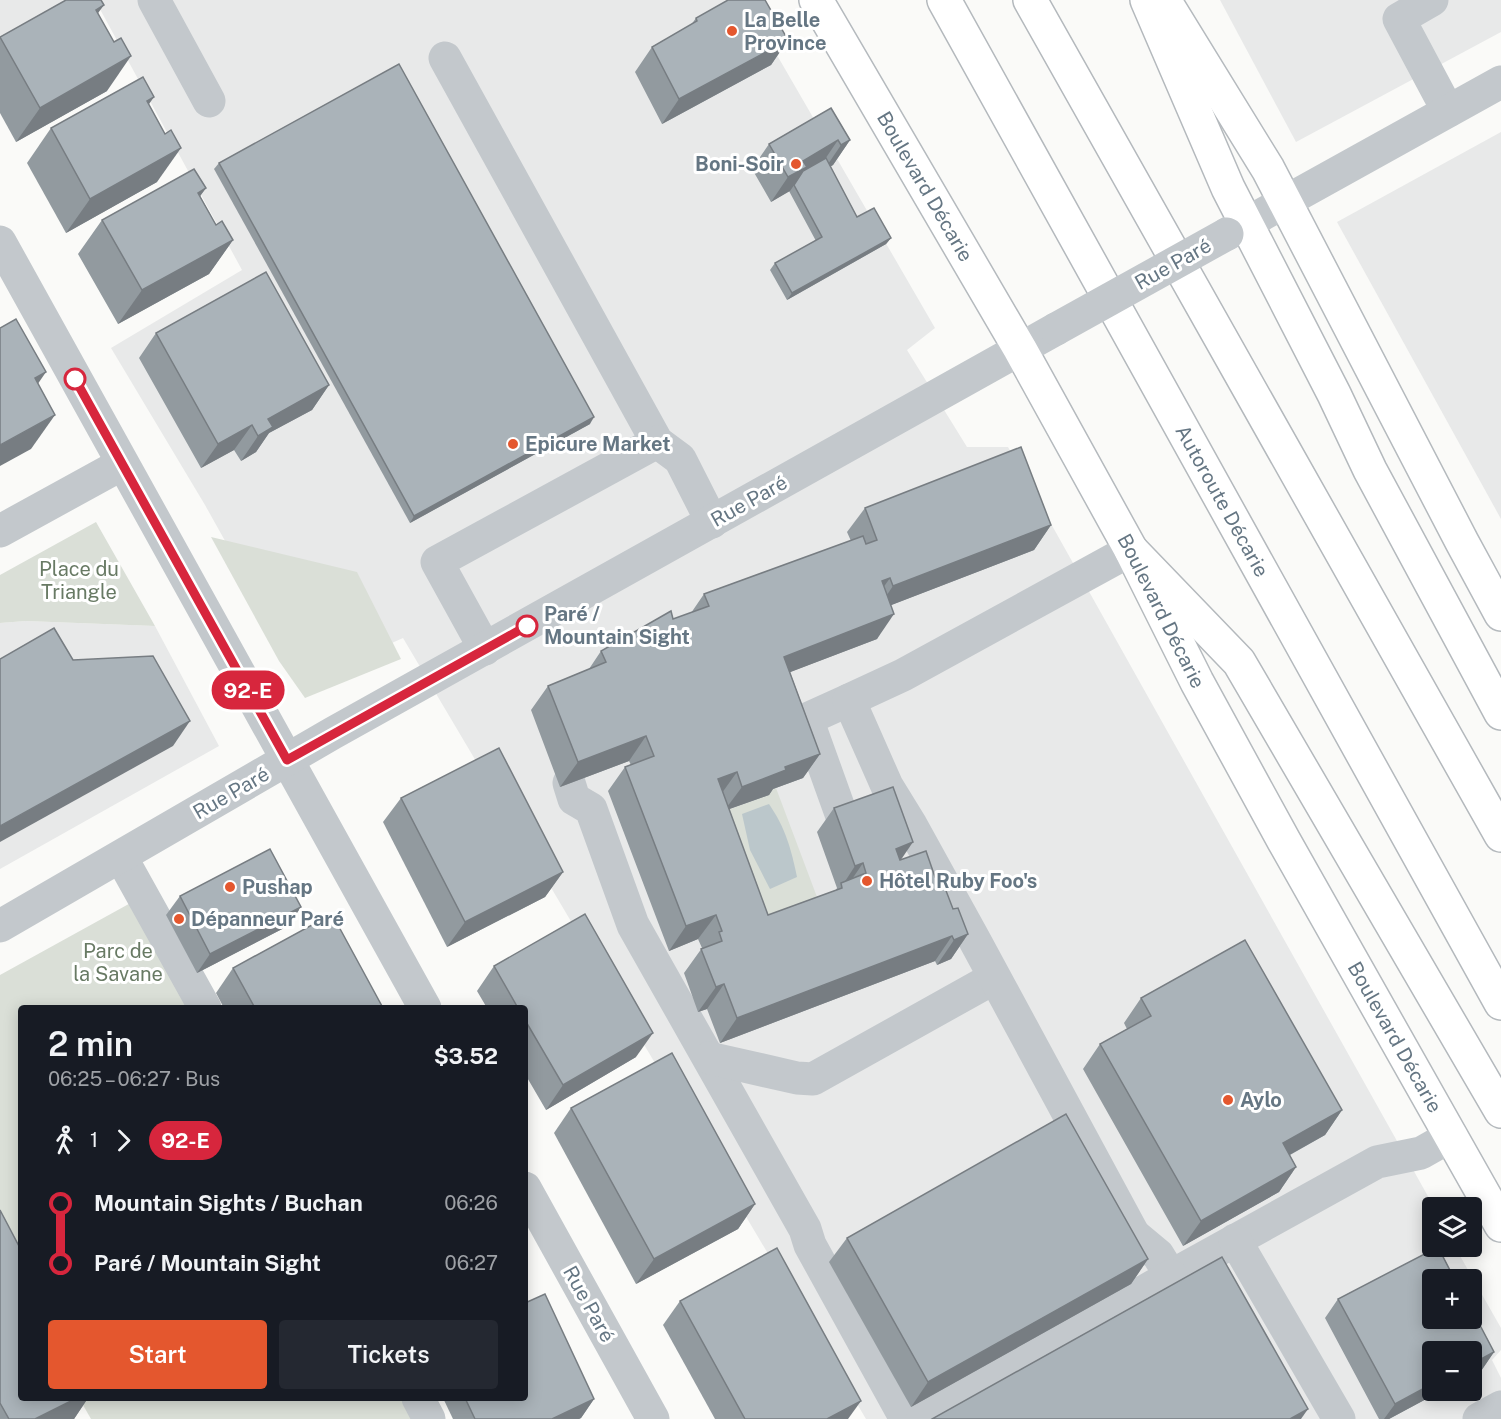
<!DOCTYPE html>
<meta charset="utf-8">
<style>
body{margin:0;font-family:"Public Sans",sans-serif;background:#242831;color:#f1f3f6;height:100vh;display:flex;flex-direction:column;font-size:22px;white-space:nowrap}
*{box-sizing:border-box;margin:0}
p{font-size:20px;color:#9ea1a6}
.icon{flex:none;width:33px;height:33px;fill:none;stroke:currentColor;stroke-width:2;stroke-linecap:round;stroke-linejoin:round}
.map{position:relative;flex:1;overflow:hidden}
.side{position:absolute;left:18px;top:1005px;width:510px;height:396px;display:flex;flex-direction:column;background:#171b24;border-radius:6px;box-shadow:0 3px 15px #0003}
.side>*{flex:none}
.badge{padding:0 12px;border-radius:20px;font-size:21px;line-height:39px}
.fabs{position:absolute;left:1422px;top:1197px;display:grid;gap:12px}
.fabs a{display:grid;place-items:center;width:60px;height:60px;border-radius:6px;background:#171b24;box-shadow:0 3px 15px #0003;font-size:30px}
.map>.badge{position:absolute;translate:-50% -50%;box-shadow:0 0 0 3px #fff}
.legs{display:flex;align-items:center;gap:9px;height:66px;padding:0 30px;font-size:20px}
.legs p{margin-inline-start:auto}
.summary{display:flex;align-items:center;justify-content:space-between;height:102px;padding:0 30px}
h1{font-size:33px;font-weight:600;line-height:45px}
.cta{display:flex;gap:12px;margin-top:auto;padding:12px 30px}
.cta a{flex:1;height:69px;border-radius:6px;background:#e4572e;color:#fff;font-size:24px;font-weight:600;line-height:69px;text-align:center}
.cta a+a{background:#242831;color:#f1f3f6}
ul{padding:0 30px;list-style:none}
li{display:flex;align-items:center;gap:21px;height:60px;font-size:22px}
li i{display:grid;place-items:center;width:9px;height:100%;margin:0 8px;background:currentColor}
li i::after{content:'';width:15px;height:15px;margin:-8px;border:4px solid;border-radius:50%;background:#171b24}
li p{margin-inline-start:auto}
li:first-child i{background:linear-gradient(#0000 50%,currentColor 0)}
li:last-child i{background:linear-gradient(currentColor 50%,#0000 0)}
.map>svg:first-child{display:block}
.built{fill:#e8e9e9;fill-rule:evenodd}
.green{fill:#dadfd7}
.water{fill:#bbc7cb}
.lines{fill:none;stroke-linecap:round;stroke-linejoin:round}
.major-casing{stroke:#b5babe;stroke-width:36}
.highway-casing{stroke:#b4b9bd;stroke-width:36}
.minor{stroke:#c3c8cc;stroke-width:33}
.major{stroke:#fff;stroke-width:33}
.highway{stroke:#fff;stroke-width:33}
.minor-bridge{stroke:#c3c8cc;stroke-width:33}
.wall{fill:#929a9f}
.shaded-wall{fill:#777d82}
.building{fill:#aab3b9;stroke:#777d82;stroke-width:1.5}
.line-1-casing{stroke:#fff;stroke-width:14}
.line-1{stroke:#d7263d;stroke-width:9}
.poi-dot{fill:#e4572e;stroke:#fff;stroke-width:2}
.stop-1-dot{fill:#fff;stroke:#d7263d;stroke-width:3}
.labels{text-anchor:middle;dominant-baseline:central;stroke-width:6;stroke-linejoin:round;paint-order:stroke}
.poi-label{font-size:20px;font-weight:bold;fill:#657683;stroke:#fff;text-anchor:start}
.street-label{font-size:20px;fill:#657683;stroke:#fff}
.park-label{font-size:20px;fill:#687a64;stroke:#fff}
.stop-label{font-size:20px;font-weight:bold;fill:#657683;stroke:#fff;text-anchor:start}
</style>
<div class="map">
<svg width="1501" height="1419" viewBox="0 0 1501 1419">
<rect width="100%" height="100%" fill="#fafaf8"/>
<g class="built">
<path d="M0,0H84L0,46Z"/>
<path d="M95,0H745L935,328L907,350L967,447H1008L1434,1207L1432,1246L1455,1247L1501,1328V1350L1492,1360L1501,1378V1419H866L403,638L304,682L205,505L111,348L242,270ZM1432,1280H1472V1318H1432ZM1432,1352H1472V1390H1432Z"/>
<path d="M1220,0H1501V32L1296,142Z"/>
<path d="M1501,132V519L1337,222Z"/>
<path d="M26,621L155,626L219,746L0,869V623Z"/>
</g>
<g class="green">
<path d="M96,522L155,626L26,621L0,623V575Z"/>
<path d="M211,537L357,572L401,659L305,698L279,661Z"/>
<path d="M776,788L817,897L754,920L725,811L768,795V791Z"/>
<path d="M136,900L194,1008H21V1296L0,1259V975Z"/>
<path d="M79,1398H404L416,1419H91Z"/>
</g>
<path class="water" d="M769,804C786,829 791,849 797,877L770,889L750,850L742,814Z"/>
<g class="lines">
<defs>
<g id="major">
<path id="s1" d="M816,0L1020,349L1131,550L1197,682L1284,841L1501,1225"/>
<path d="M1164,0L1268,169L1462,542L1501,614"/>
</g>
<g id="highway">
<path id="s2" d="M944,0L1501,1003"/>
<path d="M1030,0L1501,835"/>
<path d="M1147,0L1228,188L1334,394L1370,470L1501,713"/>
<path d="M1131,550L1239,662L1501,1111"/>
</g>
</defs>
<use href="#major" class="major-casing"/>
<use href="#highway" class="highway-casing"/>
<g class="minor">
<path d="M154,0L209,101"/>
<path d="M1432,0L1399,19L1448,111"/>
<path d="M445,58L657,442L680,459L712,522"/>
<path d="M1227,234L1501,82"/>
<path d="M0,242L425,1008"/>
<path d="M0,531L122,464"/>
<path d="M485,649L437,562L657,442"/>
<path d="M569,783L574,799L591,809L633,925L805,1229L810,1245L906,1419"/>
<path d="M844,822L807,719L849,700"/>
<path d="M121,857L205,1008"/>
<path d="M0,926L333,733L1056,329"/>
<path d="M709,1058L797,1078L813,1079L994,978"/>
<path d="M525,1188L653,1419"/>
<path d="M1134,1235L1158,1255L1171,1276L1377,1162L1421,1153L1451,1136"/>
<path d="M1235,1240L1339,1419"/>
<path d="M1110,1247L1134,1235L974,939L911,825L887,786L849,700L903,675L1131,550"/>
<path d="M418,1398L429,1419"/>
<path d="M922,1419L1171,1276"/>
<path d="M1479,1419L1501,1407"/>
</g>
<use href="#major" class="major"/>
<use href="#highway" class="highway"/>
<path class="minor-bridge" d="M1056,329L1227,234"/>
</g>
<g class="wall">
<path d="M98,13L107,91L16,142L0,113V38Z"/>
<path d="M696,18L788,40L771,65L662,124L635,72L652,47L691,25Z"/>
<path d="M149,105L165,134L157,182L66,233L27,163L51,128Z"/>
<path d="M831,108L850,140L833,165L830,167L857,217L891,238L886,244L787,300L770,270L775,263L816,241L789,191L771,202L752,169L769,144Z"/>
<path d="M219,163L590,424L410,523L214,169Z"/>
<path d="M206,188L200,196L216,225L233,240L209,274L118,324L78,254L102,220Z"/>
<path d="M156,333L329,385L312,410L269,433L256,452L241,461L234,450L201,468L139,358Z"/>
<path d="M865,508L1051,525L1034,550L891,605L877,639L790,672L820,754L803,778L773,789L769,795L729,809L768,915L836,890L837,888L817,832L834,808L901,860L935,877L968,934L951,959L937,965L935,961L720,1043L707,1009L698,1012L684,973L702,948L698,939L669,951L608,791L625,767L631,765L629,761L560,787L531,710L548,686L589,669L601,651L673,619L691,613L704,594L851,541L847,532Z"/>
<path d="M401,798L563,872L545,897L447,947L383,822Z"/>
<path d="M180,896L301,907L288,926L197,973L166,915Z"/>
<path d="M494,966L636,1057L546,1110L525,1074V1008H487L477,991Z"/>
<path d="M233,968L383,1008H224L216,993Z"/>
<path d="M1141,998L1342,1110L1325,1135L1290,1155L1296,1167L1279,1192L1183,1246L1083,1069L1100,1044L1127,1029L1124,1023Z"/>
<path d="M571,1108L755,1204L738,1229L636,1284L554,1133Z"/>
<path d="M0,1210L88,1398L74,1419H0Z"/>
<path d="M847,1238L1148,1259L1131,1284L911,1407L829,1262Z"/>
<path d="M1438,1247L1455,1280H1432V1318H1472V1310L1494,1352L1481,1371L1472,1376V1352H1432V1390H1443L1389,1419H1379L1325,1318L1338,1299Z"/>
<path d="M680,1301L848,1419H715L663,1325Z"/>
<path d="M443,1398H525L594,1399L581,1418L579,1419H453Z"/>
</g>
<g class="shaded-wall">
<path d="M104,5L79,39L96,10Z"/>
<path d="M788,40L771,65L662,124L679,99Z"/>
<path d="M131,56L107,91L16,142L40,108Z"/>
<path d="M154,97L130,131L147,101Z"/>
<path d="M838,140L821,165L799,178L790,191L771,202L788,177L803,161Z"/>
<path d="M850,140L833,165L824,170L841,145Z"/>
<path d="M181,148L157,182L66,233L90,199Z"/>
<path d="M206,188L181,222L198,193Z"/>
<path d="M891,238L886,244L787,300L792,293Z"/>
<path d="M233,240L209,274L118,324L142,290Z"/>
<path d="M46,372L22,407L35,378Z"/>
<path d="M329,385L312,410L269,433L256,452L241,461L258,436L268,419Z"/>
<path d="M55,415L31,449L0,466V445Z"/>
<path d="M594,417L590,424L410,523L414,516Z"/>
<path d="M252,425L234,450L201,468L218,444Z"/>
<path d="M1051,525L1034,550L876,611L893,586Z"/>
<path d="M890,578L873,602L882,581Z"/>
<path d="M894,614L877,639L767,681L784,657Z"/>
<path d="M190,721L173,746L0,842V826Z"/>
<path d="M646,736L629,761L560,787L578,762Z"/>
<path d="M820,754L803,778L773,789L769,795L724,811L742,787L785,767Z"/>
<path d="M737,772L719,797L718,779Z"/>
<path d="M913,842L896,867V849Z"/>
<path d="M863,863L846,888H842V886L855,866Z"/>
<path d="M563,872L545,897L447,947L465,922Z"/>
<path d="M301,907L288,926L197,973L210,954Z"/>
<path d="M716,915L698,939L669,951L686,926Z"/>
<path d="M968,934L951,959L937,965L954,940Z"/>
<path d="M952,936L935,961L720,1043L737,1018Z"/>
<path d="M724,984L707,1009L698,1012L716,987Z"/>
<path d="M653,1033L636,1057L546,1110L563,1085Z"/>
<path d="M1342,1110L1325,1135L1266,1168L1283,1143Z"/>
<path d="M1296,1167L1279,1192L1183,1246L1201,1221Z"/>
<path d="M755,1204L738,1229L636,1284L654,1259Z"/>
<path d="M1148,1259L1131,1284L911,1407L928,1382Z"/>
<path d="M1494,1352L1481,1371L1472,1376V1364Z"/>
<path d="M1432,1384V1390H1443L1389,1419H1384L1395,1404Z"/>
<path d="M77,1398H88L74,1419H35Z"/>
<path d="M594,1399L581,1418L579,1419H552Z"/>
<path d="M861,1401L848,1419H827Z"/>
<path d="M1308,1409L1301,1419H1290Z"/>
</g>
<g class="building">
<path d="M66,0H101L104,5L96,10L114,42L121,38L131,56L40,108L0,37Z"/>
<path d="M728,0H765L788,40L679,99L652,47L697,21L696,18Z"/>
<path d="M399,64L594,417L414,516L219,163Z"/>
<path d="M143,77L154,97L147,101L165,134L171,130L181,148L90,199L51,128Z"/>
<path d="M831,108L850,140L841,145L838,140L803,161L807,167L788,177L769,144Z"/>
<path d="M826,158L857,217L874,208L891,238L792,293L775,263L822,237L794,185L803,171Z"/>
<path d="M194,169L206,188L198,193L216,225L222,221L233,240L142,290L102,220Z"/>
<path d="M266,272L329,385L268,419L273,427L258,436L252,425L218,444L156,333Z"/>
<path d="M16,319L46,372L35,378L55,415L0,445V328Z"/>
<path d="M1021,447L1051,525L893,586L890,578L882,581L894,614L784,657L820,754L785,767L786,770L742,787L737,772L718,779L768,915L842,888L841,883L866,873L863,863L855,866L834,808L893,787L913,842L896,849L900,860L926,851L935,877L940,875L953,909L958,908L968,934L954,940L952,936L737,1018L724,984L716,987L701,949L722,941L719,932L722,931L716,915L686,926L625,767L654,756L646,736L578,762L548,686L606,662L601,651L671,611L673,619L709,606L704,594L863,536L866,544L877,540L865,508Z"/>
<path d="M54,628L73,660L153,656L190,721L0,826V659Z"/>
<path d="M499,748L563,872L465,922L401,798Z"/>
<path d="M270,849L301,907L210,954L180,896Z"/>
<path d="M332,914L383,1008H255L233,968Z"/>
<path d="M585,914L653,1033L563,1085L525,1020V1008H518L494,966Z"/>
<path d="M1245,940L1342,1110L1283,1143L1296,1167L1201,1221L1100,1044L1151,1016L1141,998Z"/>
<path d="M672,1053L755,1204L654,1259L571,1108Z"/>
<path d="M1066,1114L1148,1259L928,1382L847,1238Z"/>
<path d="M0,1210L21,1250V1398H77L35,1419H9L0,1403Z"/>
<path d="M1438,1247L1455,1280H1432V1318H1472V1310L1494,1352L1472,1364V1352H1432V1384L1395,1404L1338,1299Z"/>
<path d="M777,1248L861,1401L827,1419H745L680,1301Z"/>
<path d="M1222,1257L1308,1409L1290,1419H932Z"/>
<path d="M545,1294L594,1399L552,1419H475L465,1398H525V1303Z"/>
</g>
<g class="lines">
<defs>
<path id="line-1" d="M75,379L287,760L527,626"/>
</defs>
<use href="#line-1" class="line-1-casing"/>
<use href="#line-1" class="line-1"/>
</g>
<g class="poi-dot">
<circle cx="732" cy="31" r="6"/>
<circle cx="796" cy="164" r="6"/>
<circle cx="513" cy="444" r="6"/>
<circle cx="867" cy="881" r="6"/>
<circle cx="230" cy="887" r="6"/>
<circle cx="179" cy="919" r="6"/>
<circle cx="1228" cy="1100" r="6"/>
</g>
<g class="stop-1-dot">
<circle cx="75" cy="379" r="10"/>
<circle cx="527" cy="626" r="10"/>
</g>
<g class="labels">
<g class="poi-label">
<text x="744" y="20">La Belle<tspan x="744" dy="23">Province</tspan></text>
<text x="784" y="164" text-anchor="end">Boni-Soir</text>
<text x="525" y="444">Epicure Market</text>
<text x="879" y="881">Hôtel Ruby Foo's</text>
<text x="242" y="887">Pushap</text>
<text x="191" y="919">Dépanneur Paré</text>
<text x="1240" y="1100">Aylo</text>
</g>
<g class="street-label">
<text stroke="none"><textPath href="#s1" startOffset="216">Boulevard Décarie</textPath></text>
<text transform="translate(1173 264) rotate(-29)">Rue Paré</text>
<text transform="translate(749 501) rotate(-29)">Rue Paré</text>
<text stroke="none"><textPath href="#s2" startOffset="573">Autoroute Décarie</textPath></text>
<text stroke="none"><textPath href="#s1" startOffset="702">Boulevard Décarie</textPath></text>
<text transform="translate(231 793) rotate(-30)">Rue Paré</text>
<text stroke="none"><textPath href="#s1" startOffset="1188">Boulevard Décarie</textPath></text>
<text transform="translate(589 1304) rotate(61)">Rue Paré</text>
</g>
<g class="park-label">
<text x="79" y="569">Place du<tspan x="79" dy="23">Triangle</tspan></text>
<text x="118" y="951">Parc de<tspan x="118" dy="23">la Savane</tspan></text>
</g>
<g class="stop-label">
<text x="544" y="614">Paré /<tspan x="544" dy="23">Mountain Sight</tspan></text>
</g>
</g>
</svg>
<div class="fabs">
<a><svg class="icon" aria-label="layers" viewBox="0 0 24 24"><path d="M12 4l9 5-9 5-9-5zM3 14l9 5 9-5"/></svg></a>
<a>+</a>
<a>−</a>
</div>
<b class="badge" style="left:248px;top:690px;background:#d7263d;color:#fff">92-E</b>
<section class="side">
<div class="summary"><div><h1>2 min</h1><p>06:25 – 06:27 · Bus</p></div><b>$3.52</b></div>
<div class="legs"><svg class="icon" aria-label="walk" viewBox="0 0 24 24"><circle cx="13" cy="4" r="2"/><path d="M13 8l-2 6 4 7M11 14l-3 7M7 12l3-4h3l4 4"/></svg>1<svg class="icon" aria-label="forward" viewBox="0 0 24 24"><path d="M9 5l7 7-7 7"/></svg><b class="badge" style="background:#d7263d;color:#fff">92-E</b></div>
<ul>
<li><i style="color:#d7263d"></i><b>Mountain Sights / Buchan</b><p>06:26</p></li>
<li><i style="color:#d7263d"></i><b>Paré / Mountain Sight</b><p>06:27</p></li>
</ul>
<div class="cta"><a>Start</a><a>Tickets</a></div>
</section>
</div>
